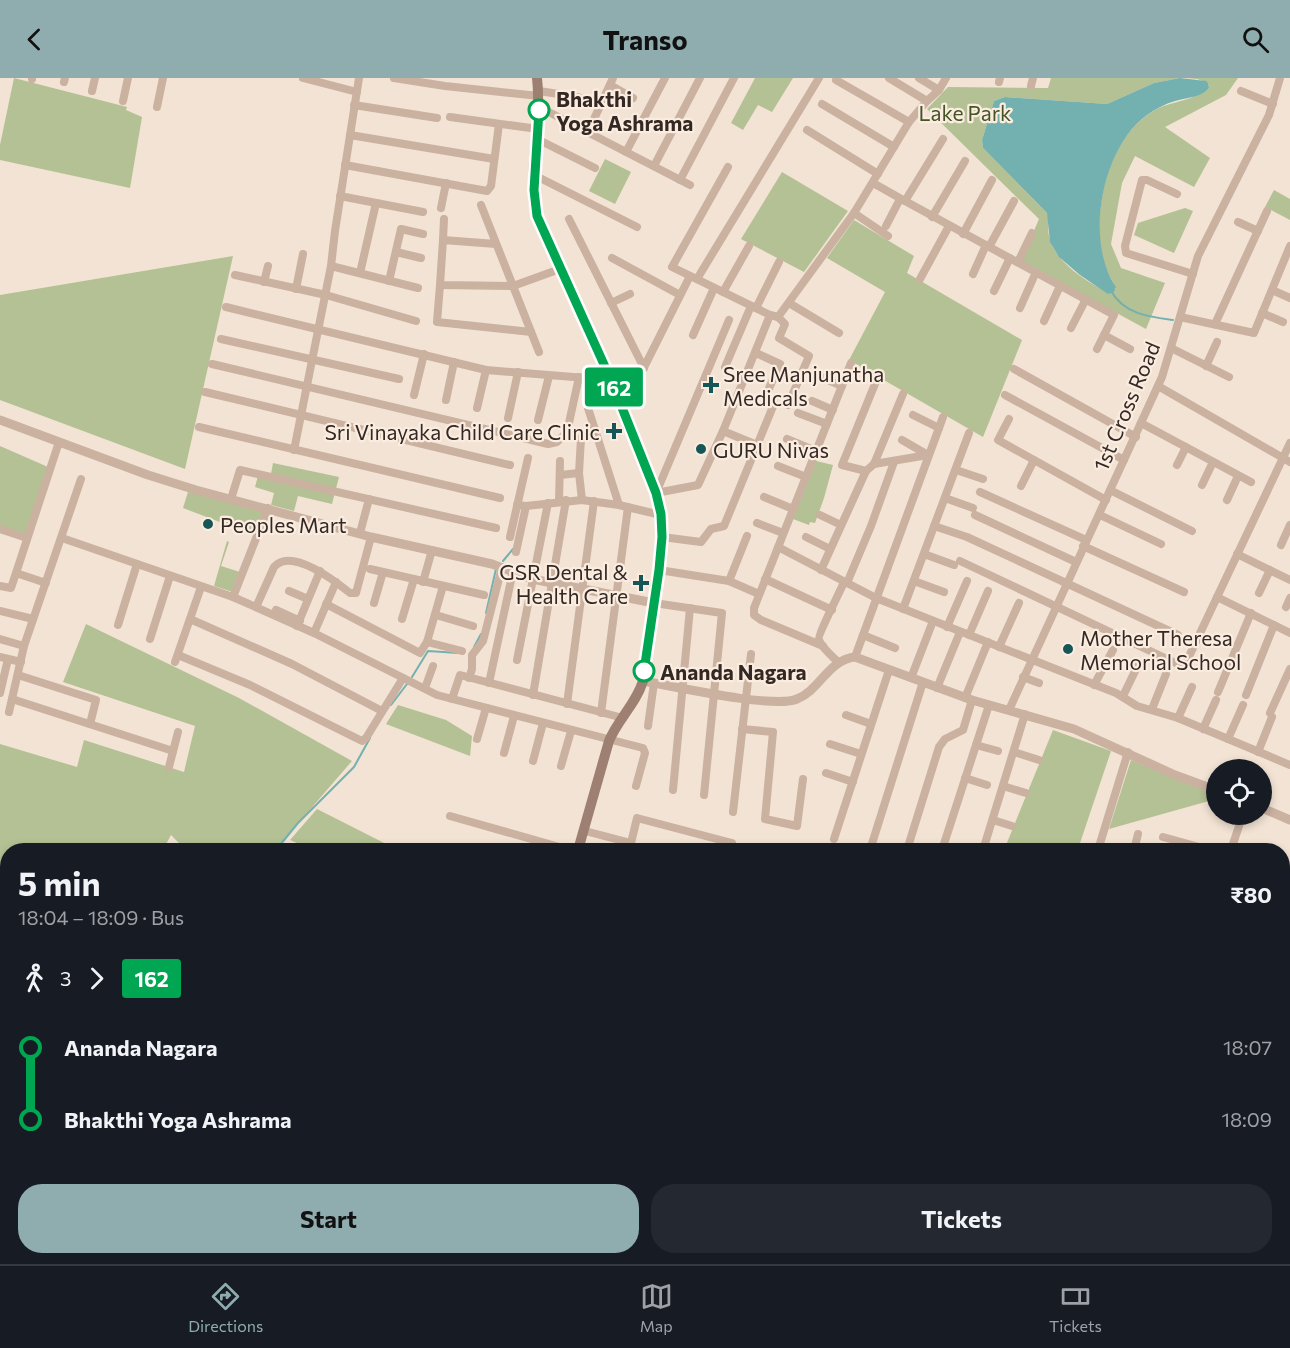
<!DOCTYPE html>
<meta charset="utf-8">
<style>
body{margin:0;font-family:Commissioner,sans-serif;background:#242831;color:#f1f3f6;height:100vh;display:flex;flex-direction:column;font-size:22px;white-space:nowrap}
*{box-sizing:border-box;margin:0}
p{font-size:20px;color:#9ea1a6}
.icon{flex:none;width:33px;height:33px;fill:none;stroke:currentColor;stroke-width:2;stroke-linecap:round;stroke-linejoin:round}
.map{position:relative;flex:1;overflow:hidden}
.side{position:absolute;left:0px;top:765px;width:1290px;height:422px;display:flex;flex-direction:column;background:#171b24;border-radius:24px 24px 0 0;box-shadow:0 3px 9px #0003}
.side>*{flex:none}
.badge{padding:0 12px;border-radius:4px;font-size:21px;line-height:39px}
.buttons{position:absolute;left:1206px;top:681px;display:grid;gap:12px}
.buttons a{display:grid;place-items:center;width:66px;height:66px;border-radius:50%;background:#171b24;box-shadow:0 3px 9px #0003;font-size:30px}
.map>.badge{position:absolute;translate:-50% -50%;box-shadow:0 0 0 3px #fff}
.legs{display:flex;align-items:center;gap:9px;height:66px;padding:0 18px;font-size:20px}
.legs p{margin-inline-start:auto}
.overview{display:flex;align-items:center;justify-content:space-between;height:102px;padding:0 18px}
h1{font-size:33px;font-weight:700;line-height:45px}
.action{display:flex;gap:12px;margin-top:auto;padding:12px 18px}
.action a{flex:1;height:69px;border-radius:24px;background:#8facae;color:#111;font-size:24px;font-weight:700;line-height:69px;text-align:center}
.action a+a{background:#242831;color:#f1f3f6}
ul{padding:0 18px;list-style:none}
li{display:flex;align-items:center;gap:21px;height:72px;font-size:22px}
li i{display:grid;place-items:center;width:9px;height:100%;margin:0 8px;background:currentColor}
li i::after{content:'';width:15px;height:15px;margin:-8px;border:4px solid;border-radius:50%;background:#171b24}
li p{margin-inline-start:auto}
li:first-child i{background:linear-gradient(#0000 50%,currentColor 0)}
li:last-child i{background:linear-gradient(currentColor 50%,#0000 0)}
header{display:flex;justify-content:space-between;align-items:center;height:78px;padding:0 18px;background:#8facae;color:#111;font-size:27px;font-weight:700}
.tab-bar{display:flex;justify-content:space-around;align-items:center;height:84px;border-top:2px solid #363941;background:#171b24;font-size:16px;color:#9ea1a6}
.tab-bar a{display:grid;justify-items:center;gap:3px}
.tab-bar .selected{color:#8facae}
.map>svg:first-child{display:block}
.green{fill:#b4c194}
.water{fill:#72b1b0}
.lines{fill:none;stroke-linecap:round;stroke-linejoin:round}
.stream{stroke:#72b1b0;stroke-width:2}
.minor{stroke:#cab1a0;stroke-width:8}
.tertiary{stroke:#cab1a0;stroke-width:9}
.secondary{stroke:#9e8072;stroke-width:10}
.line-1-casing{stroke:#fff;stroke-width:14}
.line-1{stroke:#00a651;stroke-width:9}
.stop-1-dot{fill:#fff;stroke:#00a651;stroke-width:3}
.poi-dot{fill:#175657;stroke:#faede0;stroke-width:2}
.labels{text-anchor:middle;dominant-baseline:central;stroke-width:4.5;stroke-linejoin:round;paint-order:stroke}
.stop-label{font-size:21px;font-weight:bold;fill:#342824;stroke:#faede0;text-anchor:start}
.park-label{font-size:21px;fill:#455326;stroke:#faede0}
.poi-label{font-size:21px;fill:#342824;stroke:#faede0;text-anchor:start}
.street-label{font-size:21px;fill:#342824;stroke:#faede0}
</style>
<header><svg class="icon" aria-label="back" viewBox="0 0 24 24"><path d="M15 5l-7 7 7 7"/></svg>Transo<svg class="icon" aria-label="search" viewBox="0 0 24 24"><circle cx="10" cy="10" r="6"/><path d="M15 15l6 6"/></svg></header>
<div class="map">
<svg width="1290" height="1186" viewBox="0 0 1290 1186">
<rect width="100%" height="100%" fill="#f2e3d4"/>
<g class="green">
<path d="M14,0L127,29L126,32L142,39L130,110L0,82V67Z"/>
<path d="M755,0H793L772,34L758,27L743,52L731,45Z"/>
<path d="M1051,0H1180L1154,5L1107,26L1005,19L994,23L982,62L983,70L1047,135C1050,143 1047,150 1049,158C1055,184 1083,201 1105,213L1116,211C1111,199 1104,190 1102,177C1093,132 1108,65 1146,38C1163,25 1175,26 1193,19C1198,17 1204,13 1209,10L1208,5L1197,1L1186,0H1238L1226,17L1165,49L1210,80L1194,109L1135,78L1122,105L1111,166L1121,190L1165,205L1146,251L1021,183L1039,141L927,31L948,9L1048,10Z"/>
<path d="M605,81L631,94L615,126L589,113Z"/>
<path d="M782,94L848,133L804,194L741,161Z"/>
<path d="M1274,112L1290,121V142L1265,129Z"/>
<path d="M1185,130L1193,133L1174,175L1134,157L1138,145Z"/>
<path d="M854,142L914,178L907,195L1022,262L983,359L849,282L885,214L827,180Z"/>
<path d="M233,178L185,391L0,322V217Z"/>
<path d="M0,368L48,389L25,458L0,449Z"/>
<path d="M816,383L833,387L824,420L815,445L810,444L809,447L793,441Z"/>
<path d="M273,385L339,399L332,426L298,418L294,433L271,427L274,415L255,409L259,394L271,396Z"/>
<path d="M188,414L264,432L254,457L183,430Z"/>
<path d="M227,463L229,464L221,488L240,494L233,514L214,508Z"/>
<path d="M86,546L239,620L352,683L275,772H186L171,757L163,772H8L7,803H0V666L77,689L84,662L184,694L195,648L63,604Z"/>
<path d="M398,627L446,642L472,658L470,678L386,646Z"/>
<path d="M1053,652L1111,673L1079,768L1062,772H1004Z"/>
<path d="M1131,682L1216,717V721L1109,751Z"/>
<path d="M317,731L398,772H313L290,762Z"/>
</g>
<path class="water" d="M1180,0L1206,3L1208,5L1209,10C1200,20 1188,19 1175,23C1165,26 1155,31 1147,37C1102,69 1084,163 1116,209L1114,214L1108,216L1080,197L1059,179L1050,164L1047,135L983,70L982,62L994,23L1005,19L1107,26L1154,5Z"/>
<g class="lines">
<g class="stream">
<path d="M1111,213C1124,236 1149,239 1173,242"/>
<path d="M503,483L513,471"/>
<path d="M486,535L496,491"/>
<path d="M474,569L481,556"/>
<path d="M412,599L428,573L458,575"/>
<path d="M391,627L407,606"/>
<path d="M276,772L298,745L354,689L370,660"/>
<path d="M0,806L8,805"/>
</g>
<g class="minor">
<path d="M303,0L357,14"/>
<path d="M394,0L445,8L539,18"/>
<path d="M889,0L927,23"/>
<path d="M919,0L939,12"/>
<path d="M32,1V0"/>
<path d="M836,2L909,44"/>
<path d="M64,4L65,0"/>
<path d="M999,4L1000,0"/>
<path d="M610,7L633,20"/>
<path d="M1031,8L1033,0"/>
<path d="M92,13L95,0"/>
<path d="M539,13L578,19L599,29"/>
<path d="M1241,13L1273,26"/>
<path d="M123,23L128,0"/>
<path d="M822,26L894,69"/>
<path d="M354,27L437,40"/>
<path d="M157,29L163,0"/>
<path d="M539,29L690,107"/>
<path d="M450,39L538,51"/>
<path d="M807,52L878,96"/>
<path d="M588,54L613,0"/>
<path d="M350,57L494,81"/>
<path d="M537,61L595,90"/>
<path d="M626,74L665,0"/>
<path d="M345,87L487,113L491,108L499,46"/>
<path d="M654,88L700,0"/>
<path d="M728,89L672,189L770,237L778,239L854,135L909,44L927,23L939,12L946,0"/>
<path d="M534,97L637,149"/>
<path d="M680,102L734,0"/>
<path d="M873,105L905,123L943,61"/>
<path d="M1177,116L1147,102H1142L1125,168L1126,175L1193,196"/>
<path d="M340,118L423,134"/>
<path d="M905,123L1114,237L1097,271"/>
<path d="M481,127L513,208L440,207L443,162L496,166"/>
<path d="M441,130L446,105"/>
<path d="M854,135L888,158"/>
<path d="M932,139L965,83"/>
<path d="M569,141L644,290"/>
<path d="M1238,144L1258,153"/>
<path d="M886,148L900,121"/>
<path d="M963,156L992,102"/>
<path d="M443,162L444,141"/>
<path d="M989,169L1014,123"/>
<path d="M396,174L421,180"/>
<path d="M612,180L680,217"/>
<path d="M1018,184L1032,155"/>
<path d="M331,188L418,210"/>
<path d="M360,195L376,125"/>
<path d="M973,196L986,167"/>
<path d="M235,197L326,217L416,243"/>
<path d="M697,201L819,0"/>
<path d="M920,201L949,148"/>
<path d="M389,203L401,151L423,156"/>
<path d="M264,204L268,188"/>
<path d="M440,207L437,244L531,254"/>
<path d="M296,211L303,176"/>
<path d="M1272,212L1290,220"/>
<path d="M994,213L1010,180"/>
<path d="M723,214L749,168"/>
<path d="M611,225L630,216"/>
<path d="M789,225L839,255"/>
<path d="M226,229L486,292L611,302"/>
<path d="M756,230L779,184"/>
<path d="M1020,230L1036,194"/>
<path d="M1262,235L1283,244"/>
<path d="M778,239L785,246L779,260L809,278L788,327"/>
<path d="M1180,239L1254,255L1290,168"/>
<path d="M1044,243L1060,208"/>
<path d="M1215,246L1267,133"/>
<path d="M1071,250L1086,221"/>
<path d="M693,257L714,210"/>
<path d="M1104,257L1130,271"/>
<path d="M221,261L399,301"/>
<path d="M1171,270L1229,299"/>
<path d="M539,274L513,208L560,191"/>
<path d="M756,275L780,286L766,317"/>
<path d="M212,286L548,366L557,364L567,354L579,299"/>
<path d="M1206,288L1217,264"/>
<path d="M725,289L751,228"/>
<path d="M1014,291L1136,359"/>
<path d="M816,297L842,308"/>
<path d="M1158,308L1290,384"/>
<path d="M205,314L510,387"/>
<path d="M414,317L424,276"/>
<path d="M1005,317L1124,382"/>
<path d="M446,322L454,284"/>
<path d="M812,323L833,332"/>
<path d="M477,330L486,292"/>
<path d="M588,330L619,427"/>
<path d="M623,331L690,198"/>
<path d="M798,335L827,346"/>
<path d="M913,337L939,350"/>
<path d="M508,340L518,294"/>
<path d="M1009,341L998,362L1106,422"/>
<path d="M538,342L549,298"/>
<path d="M1141,345L1251,404"/>
<path d="M199,349L500,420"/>
<path d="M723,353L757,367"/>
<path d="M581,360L579,395L582,422"/>
<path d="M787,361L816,373"/>
<path d="M902,362L928,377"/>
<path d="M294,372L331,188L335,153L359,0"/>
<path d="M874,386L928,377"/>
<path d="M1177,387L1186,369"/>
<path d="M778,388L806,399"/>
<path d="M956,392L983,401"/>
<path d="M866,393L842,387L877,301"/>
<path d="M560,397L579,395"/>
<path d="M1202,407L1213,384"/>
<path d="M1021,408L1034,382"/>
<path d="M1110,412L1192,453"/>
<path d="M980,414L1086,462"/>
<path d="M656,415L698,407L723,353L770,237"/>
<path d="M656,415L729,242"/>
<path d="M764,419L793,431"/>
<path d="M945,420L973,430"/>
<path d="M231,421L240,392L496,450"/>
<path d="M1227,422L1238,398"/>
<path d="M559,423L560,383"/>
<path d="M517,427L526,428L582,422L619,427L661,437"/>
<path d="M820,437L841,447"/>
<path d="M975,437L1076,484"/>
<path d="M1100,437L1161,466"/>
<path d="M757,445L783,455"/>
<path d="M934,448L967,459L1178,557"/>
<path d="M0,451L27,460"/>
<path d="M360,455L369,421"/>
<path d="M510,459L528,380"/>
<path d="M662,459L701,464L711,451L724,448L774,326"/>
<path d="M806,459L830,471"/>
<path d="M62,460L233,519L314,555L437,617L643,670L645,675L636,708"/>
<path d="M1281,467L1290,447"/>
<path d="M1083,468L1184,514"/>
<path d="M778,469L876,520L1116,615L1137,628L1178,640L1290,687"/>
<path d="M516,474L526,428"/>
<path d="M924,476L954,487"/>
<path d="M1237,476L1290,502"/>
<path d="M960,483L1184,589L1290,365"/>
<path d="M370,491L484,517"/>
<path d="M659,492L729,503L759,516"/>
<path d="M821,492L866,393L874,386L903,316"/>
<path d="M765,501L832,532"/>
<path d="M729,503L747,458"/>
<path d="M914,503L944,514"/>
<path d="M423,504L432,472"/>
<path d="M46,505L16,495L59,364"/>
<path d="M847,505L871,448L894,384"/>
<path d="M0,508L11,510L16,495"/>
<path d="M289,513L308,521"/>
<path d="M1259,515L1270,492"/>
<path d="M233,519L268,430"/>
<path d="M1217,519L1290,555"/>
<path d="M374,525L383,494"/>
<path d="M654,525L722,535L704,717"/>
<path d="M326,526L420,575L427,564L443,508"/>
<path d="M256,529L274,489C291,469 335,503 350,515H356L371,459"/>
<path d="M1286,529L1290,520"/>
<path d="M903,531L969,355"/>
<path d="M276,532L300,543"/>
<path d="M0,533L33,541"/>
<path d="M436,537L473,548"/>
<path d="M190,541L292,586L382,633"/>
<path d="M402,541L414,501"/>
<path d="M118,547L137,486"/>
<path d="M297,548L320,493"/>
<path d="M947,549L967,503"/>
<path d="M314,555L336,504"/>
<path d="M863,557L895,570"/>
<path d="M969,557L988,513"/>
<path d="M0,561L24,568"/>
<path d="M150,561L170,498"/>
<path d="M427,564L462,573"/>
<path d="M823,568L761,542L754,537V530L851,285"/>
<path d="M999,569L1019,525"/>
<path d="M178,577L250,607L362,663L366,660L403,600"/>
<path d="M0,579L21,584"/>
<path d="M855,579L943,339"/>
<path d="M517,582L548,425"/>
<path d="M175,584L201,509"/>
<path d="M838,584C832,578 822,570 819,562C817,558 841,512 844,504"/>
<path d="M18,597L96,622L90,646"/>
<path d="M1023,599L1039,605"/>
<path d="M469,600L472,591V577L483,563L502,489"/>
<path d="M911,600L933,543"/>
<path d="M489,605L513,493"/>
<path d="M1094,607L1113,572"/>
<path d="M425,610L433,588"/>
<path d="M937,610L960,554"/>
<path d="M1218,614L1251,535"/>
<path d="M0,615L8,581"/>
<path d="M533,617L566,422"/>
<path d="M1246,617L1274,547"/>
<path d="M1123,618L1139,585"/>
<path d="M965,620L988,564"/>
<path d="M12,621L173,673"/>
<path d="M452,621L460,597L623,640"/>
<path d="M567,626L594,423"/>
<path d="M1152,631L1166,596"/>
<path d="M1009,632L1162,299L1198,178L1269,37L1280,0"/>
<path d="M9,634L24,568L81,401"/>
<path d="M601,635L628,429"/>
<path d="M1270,635L1290,591"/>
<path d="M846,637L871,646"/>
<path d="M1178,640L1192,609"/>
<path d="M648,648L654,605"/>
<path d="M742,651L773,654L765,741L797,748L803,701"/>
<path d="M1203,651L1216,622"/>
<path d="M477,661L486,630"/>
<path d="M1228,661L1243,627"/>
<path d="M830,666L861,676"/>
<path d="M976,667L998,673"/>
<path d="M1014,674L1039,682"/>
<path d="M1258,674L1272,639"/>
<path d="M504,675L514,638"/>
<path d="M533,683L543,645"/>
<path d="M561,688L571,653"/>
<path d="M169,689L178,654"/>
<path d="M826,695L853,704"/>
<path d="M965,700L987,707"/>
<path d="M1003,708L1026,715"/>
<path d="M673,712L690,530"/>
<path d="M733,734L751,576"/>
<path d="M450,738L570,772"/>
<path d="M993,742L1012,748"/>
<path d="M585,753L631,765L637,740L732,765"/>
<path d="M1163,759L1210,772"/>
<path d="M834,761L889,592"/>
<path d="M451,772H452"/>
<path d="M870,772L923,604"/>
<path d="M907,772L939,669L945,661L963,652L972,622"/>
<path d="M942,772L989,627"/>
<path d="M983,772L1025,636"/>
<path d="M1098,772L1128,674"/>
<path d="M1134,772L1138,756"/>
<path d="M1231,772L1243,736"/>
<path d="M1282,809L1290,791"/>
<path d="M0,811H8"/>
<path d="M0,830L8,832"/>
<path d="M0,851L8,853"/>
<path d="M1286,886L1290,875"/>
<path d="M1282,908L1290,912"/>
<path d="M0,914L8,918"/>
<path d="M0,945L8,949"/>
<path d="M1282,954L1290,940"/>
<path d="M0,983L2,980L8,981"/>
<path d="M1282,989L1290,992"/>
<path d="M0,1013L8,1016"/>
<path d="M1282,1019L1290,1023"/>
<path d="M0,1091L8,1093"/>
<path d="M1282,1095L1290,1102"/>
<path d="M0,1117L8,1098"/>
<path d="M1282,1131L1283,1132"/>
<path d="M0,1156L8,1158"/>
<path d="M141,1179L169,1186"/>
<path d="M503,1179L516,1186L519,1179"/>
<path d="M184,1186L187,1179"/>
<path d="M280,1186L284,1179"/>
<path d="M421,1186L424,1179"/>
<path d="M551,1186L555,1179"/>
<path d="M586,1186L590,1179"/>
<path d="M622,1186L626,1179"/>
<path d="M814,1186L816,1179"/>
<path d="M1213,1186L1215,1179"/>
</g>
<g class="tertiary">
<path d="M0,342L148,397L196,412L371,459L492,486L532,501L654,525"/>
<path d="M643,603C672,608 774,631 797,621C820,612 828,582 855,579L972,622L1074,651L1175,697L1216,712"/>
<path d="M1262,730L1290,742"/>
<path d="M0,888L8,891"/>
<path d="M923,1179L924,1186"/>
</g>
<g class="secondary">
<path d="M537,0C542,44 528,92 535,133L539,145L611,302L656,415L661,437L662,459L659,492L643,603C636,626 618,641 609,663L578,772"/>
<path d="M237,1186L240,1179"/>
</g>
</g>
<g class="lines">
<defs>
<path id="line-1" d="M539,32L534,112L537,138L611,302L656,415L661,436L662,459L659,492L644,593"/>
</defs>
<use href="#line-1" class="line-1-casing"/>
<use href="#line-1" class="line-1"/>
</g>
<g class="stop-1-dot">
<circle cx="539" cy="32" r="10"/>
<circle cx="644" cy="593" r="10"/>
</g>
<g class="poi-dot">
<path d="M708 298h6v6h6v6h-6v6h-6v-6h-6v-6h6z"/>
<path d="M611 344h6v6h6v6h-6v6h-6v-6h-6v-6h6z"/>
<circle cx="701" cy="371" r="6"/>
<circle cx="208" cy="446" r="6"/>
<path d="M638 496h6v6h6v6h-6v6h-6v-6h-6v-6h6z"/>
<circle cx="1068" cy="571" r="6"/>
</g>
<g class="labels">
<g class="stop-label">
<text x="556" y="20">Bhakthi<tspan x="556" dy="24">Yoga Ashrama</tspan></text>
<text x="660" y="593">Ananda Nagara</text>
</g>
<g class="park-label">
<text x="965" y="34">Lake Park</text>
</g>
<g class="poi-label">
<text x="723" y="295">Sree Manjunatha<tspan x="723" dy="24">Medicals</tspan></text>
<text x="600" y="353" text-anchor="end">Sri Vinayaka Child Care Clinic</text>
<text x="713" y="371">GURU Nivas</text>
<text x="220" y="446">Peoples Mart</text>
<text x="628" y="493" text-anchor="end">GSR Dental &amp;<tspan x="628" dy="24">Health Care</tspan></text>
<text x="1080" y="559">Mother Theresa<tspan x="1080" dy="24">Memorial School</tspan></text>
</g>
<g class="street-label">
<text transform="translate(1126 328) rotate(-67)">1st Cross Road</text>
</g>
</g>
</svg>
<div class="buttons">
<a><svg class="icon" aria-label="locate" viewBox="0 0 24 24"><circle cx="12" cy="12" r="6"/><path d="M12 2v4M12 18v4M2 12h4M18 12h4"/></svg></a>
</div>
<b class="badge" style="left:614px;top:309px;background:#00a651;color:#fff">162</b>
<section class="side">
<div class="overview"><div><h1>5 min</h1><p>18:04 – 18:09 · Bus</p></div><b>₹80</b></div>
<div class="legs"><svg class="icon" aria-label="walk" viewBox="0 0 24 24"><circle cx="13" cy="4" r="2"/><path d="M13 8l-2 6 4 7M11 14l-3 7M7 12l3-4h3l4 4"/></svg>3<svg class="icon" aria-label="forward" viewBox="0 0 24 24"><path d="M9 5l7 7-7 7"/></svg><b class="badge" style="background:#00a651;color:#fff">162</b></div>
<ul>
<li><i style="color:#00a651"></i><b>Ananda Nagara</b><p>18:07</p></li>
<li><i style="color:#00a651"></i><b>Bhakthi Yoga Ashrama</b><p>18:09</p></li>
</ul>
<div class="action"><a>Start</a><a>Tickets</a></div>
</section>
</div>
<nav class="tab-bar">
<a class="selected"><svg class="icon" aria-label="directions" viewBox="0 0 24 24"><path d="M12 3l9 9-9 9-9-9zM9 14v-3h6M13 9l2 2-2 2"/></svg>Directions</a>
<a><svg class="icon" aria-label="map" viewBox="0 0 24 24"><path d="M3 6l6-2 6 2 6-2v14l-6 2-6-2-6 2zM9 4v14M15 6v14"/></svg>Map</a>
<a><svg class="icon" aria-label="tickets" viewBox="0 0 24 24"><path d="M3 7h18v10H3zM15 7v10"/></svg>Tickets</a>
</nav>
